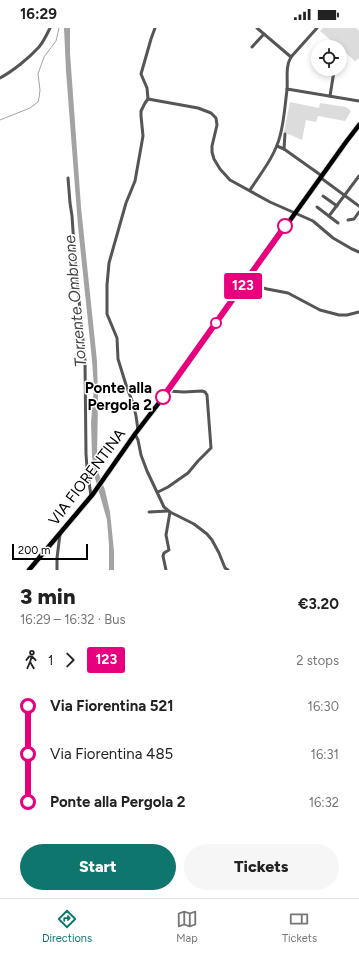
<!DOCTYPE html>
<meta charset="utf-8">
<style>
body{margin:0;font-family:Figtree,sans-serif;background:#f6f6f6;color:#222;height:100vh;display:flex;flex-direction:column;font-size:15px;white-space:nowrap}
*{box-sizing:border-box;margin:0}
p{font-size:13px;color:#767676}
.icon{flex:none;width:22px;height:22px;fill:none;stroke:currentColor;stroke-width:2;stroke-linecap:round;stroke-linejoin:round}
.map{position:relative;height:542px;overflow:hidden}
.details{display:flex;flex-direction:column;background:#fff;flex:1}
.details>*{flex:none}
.badge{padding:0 8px;border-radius:3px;font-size:14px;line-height:26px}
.controls{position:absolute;left:311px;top:12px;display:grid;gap:8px}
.controls a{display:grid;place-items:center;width:36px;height:36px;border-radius:50%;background:#fff;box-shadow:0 2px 6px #0003;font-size:20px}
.scale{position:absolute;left:12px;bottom:10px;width:76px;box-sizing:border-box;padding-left:4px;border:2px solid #000;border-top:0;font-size:11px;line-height:14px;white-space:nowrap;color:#000;-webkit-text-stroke:3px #fff;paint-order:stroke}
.map>.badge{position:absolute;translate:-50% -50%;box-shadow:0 0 0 2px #fff}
.legs{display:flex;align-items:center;gap:6px;height:44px;padding:0 20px;font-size:13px}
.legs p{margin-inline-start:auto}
.head{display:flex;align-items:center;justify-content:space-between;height:68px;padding:0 20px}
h1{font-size:22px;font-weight:800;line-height:30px}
.action{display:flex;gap:8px;margin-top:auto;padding:8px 20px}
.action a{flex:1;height:46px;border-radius:24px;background:#0f766e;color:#fff;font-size:16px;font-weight:800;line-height:46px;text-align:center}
.action a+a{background:#f6f6f6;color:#222}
ul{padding:0 20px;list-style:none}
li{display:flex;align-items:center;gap:14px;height:48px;font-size:15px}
li i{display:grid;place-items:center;width:6px;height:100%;margin:0 5px;background:currentColor}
li i::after{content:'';width:10px;height:10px;margin:-5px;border:3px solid;border-radius:50%;background:#fff}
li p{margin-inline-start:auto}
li:first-child i{background:linear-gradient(#0000 50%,currentColor 0)}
li:last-child i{background:linear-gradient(currentColor 50%,#0000 0)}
.status{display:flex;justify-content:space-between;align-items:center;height:28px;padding:0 20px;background:#fff;direction:ltr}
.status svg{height:11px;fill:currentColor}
.dock{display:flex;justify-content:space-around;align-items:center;height:56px;border-top:1px solid #e0e0e0;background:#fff;font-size:11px;color:#767676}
.dock a{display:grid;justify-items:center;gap:2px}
.dock .selected{color:#0f766e}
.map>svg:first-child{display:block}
.green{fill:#dcdcdc}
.water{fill:#a3a3a3}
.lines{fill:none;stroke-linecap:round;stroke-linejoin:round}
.stream{stroke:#a3a3a3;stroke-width:1}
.primary-casing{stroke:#dbdbdb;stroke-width:6}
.minor{stroke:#555;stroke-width:3}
.primary{stroke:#000;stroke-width:4.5}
.line-1-casing{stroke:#fff;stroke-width:9}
.line-1{stroke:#e6007e;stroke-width:6}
.stop-1-dot{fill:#fff;stroke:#e6007e;stroke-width:2}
.labels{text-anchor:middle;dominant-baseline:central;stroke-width:3;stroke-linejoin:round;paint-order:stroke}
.stop-label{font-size:15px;font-weight:bold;fill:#000;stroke:#fff;text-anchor:end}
.street-label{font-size:15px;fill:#000;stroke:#fff}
.water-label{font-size:16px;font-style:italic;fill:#444;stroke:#fff}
</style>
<div class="status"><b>16:29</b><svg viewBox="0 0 49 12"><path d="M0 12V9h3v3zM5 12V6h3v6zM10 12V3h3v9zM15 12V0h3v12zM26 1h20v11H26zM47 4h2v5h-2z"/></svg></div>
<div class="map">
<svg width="359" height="542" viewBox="0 0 359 542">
<rect width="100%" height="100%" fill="#fff"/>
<g class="green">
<path d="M323,0H356L359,3V31H357L356,33H355L340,20V19H339L320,3Z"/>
<path d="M290,74L319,80L320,75L346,79L351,83L345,93L318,88L316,94L306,92L302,112L284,104Z"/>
</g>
<path class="water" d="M64,0H70V25L81,179L97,333L98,369L97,433L98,444L105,462L110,484L114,523V542H109V517L107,492L95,450L92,428L91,394L94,360L92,332L78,198L66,43Z"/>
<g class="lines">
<path class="stream" d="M0,92L30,80L38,74L39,70L40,62L38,46L44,29L56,13L59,0"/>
<defs>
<path id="primary" d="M29,542L93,466L135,406L168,363L346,114L359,97"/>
</defs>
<use href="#primary" class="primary-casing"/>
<g class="minor">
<path d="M257,0L291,29"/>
<path d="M252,19L264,6"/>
<path d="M317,28L318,29"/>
<path d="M0,50C13,43 29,30 39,19C44,13 47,6 50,0"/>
<path d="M287,61L359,73"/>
<path d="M330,68L334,43L332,41"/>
<path d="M148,71L147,60L141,46L151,11L155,0"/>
<path d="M277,118L284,121L322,148"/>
<path d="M284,121L285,106"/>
<path d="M68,150L70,175L72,188L75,232L85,333L86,426L87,440L91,468"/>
<path d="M321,150L359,178"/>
<path d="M250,162C261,145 275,128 280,108C284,94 285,77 287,62C288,51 285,39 291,29L317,0"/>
<path d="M323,168L337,178"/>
<path d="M317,179L338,195"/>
<path d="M329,188L359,148"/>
<path d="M348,192L354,191L359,184"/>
<path d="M246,253L256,258L267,261L288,265L320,282L339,287H347L359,284"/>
<path d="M138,402L136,388L133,375L127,360L118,331L117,310L107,286V257L109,235L126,175L135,153L143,108L141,88V83L145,75L148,71L198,80L211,85L216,90L217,97L212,118V124L214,131L220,141L230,152L270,174L313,193L333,210L352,221L359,224"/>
<path d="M135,406L138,412L141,427L147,443L164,479L170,484L194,496L207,506L212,512L219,525L225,540L228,542"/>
<path d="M158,464L168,459L188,445L198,433L211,420L207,367L205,364L202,363L184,364L168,363"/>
<path d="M149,484L168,483"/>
<path d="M57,542V530L60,506"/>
<path d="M166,542L163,528L164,525L169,522L166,507L170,484"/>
</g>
<use href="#primary" class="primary"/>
</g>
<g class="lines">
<defs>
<path id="line-1" d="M163,369L285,198"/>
</defs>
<use href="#line-1" class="line-1-casing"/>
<use href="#line-1" class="line-1"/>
</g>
<g class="stop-1-dot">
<circle cx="285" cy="198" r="7"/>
<circle cx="216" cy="295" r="5"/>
<circle cx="163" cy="369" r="7"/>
</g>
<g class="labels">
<g class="stop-label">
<text x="152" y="360">Ponte alla<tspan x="152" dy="17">Pergola 2</tspan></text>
</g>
<g class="street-label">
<text transform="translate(87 449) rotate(-53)">VIA FIORENTINA</text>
</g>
<g class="water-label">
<text transform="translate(75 273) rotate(-95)">Torrente Ombrone</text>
</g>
</g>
</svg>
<div class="controls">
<a><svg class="icon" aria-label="locate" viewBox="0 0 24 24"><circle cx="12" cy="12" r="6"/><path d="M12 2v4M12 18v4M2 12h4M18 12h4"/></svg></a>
</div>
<div class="scale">200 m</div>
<b class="badge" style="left:243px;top:258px;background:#e6007e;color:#fff">123</b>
</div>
<section class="details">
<div class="head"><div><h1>3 min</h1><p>16:29 – 16:32 · Bus</p></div><b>€3.20</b></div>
<div class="legs"><svg class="icon" aria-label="walk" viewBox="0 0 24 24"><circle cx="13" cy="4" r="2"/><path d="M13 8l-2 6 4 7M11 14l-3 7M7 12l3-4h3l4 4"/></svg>1<svg class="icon" aria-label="forward" viewBox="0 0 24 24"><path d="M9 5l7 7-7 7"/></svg><b class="badge" style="background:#e6007e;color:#fff">123</b><p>2 stops</p></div>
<ul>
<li><i style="color:#e6007e"></i><b>Via Fiorentina 521</b><p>16:30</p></li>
<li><i style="color:#e6007e"></i><span>Via Fiorentina 485</span><p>16:31</p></li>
<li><i style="color:#e6007e"></i><b>Ponte alla Pergola 2</b><p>16:32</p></li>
</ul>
<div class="action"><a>Start</a><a>Tickets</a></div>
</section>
<nav class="dock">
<a class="selected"><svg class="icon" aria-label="directions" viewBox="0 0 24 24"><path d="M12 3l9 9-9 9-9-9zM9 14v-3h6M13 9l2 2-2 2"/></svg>Directions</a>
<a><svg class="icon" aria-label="map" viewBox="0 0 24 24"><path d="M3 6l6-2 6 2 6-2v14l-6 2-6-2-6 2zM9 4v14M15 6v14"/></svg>Map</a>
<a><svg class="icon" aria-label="tickets" viewBox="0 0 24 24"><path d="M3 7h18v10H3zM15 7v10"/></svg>Tickets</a>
</nav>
